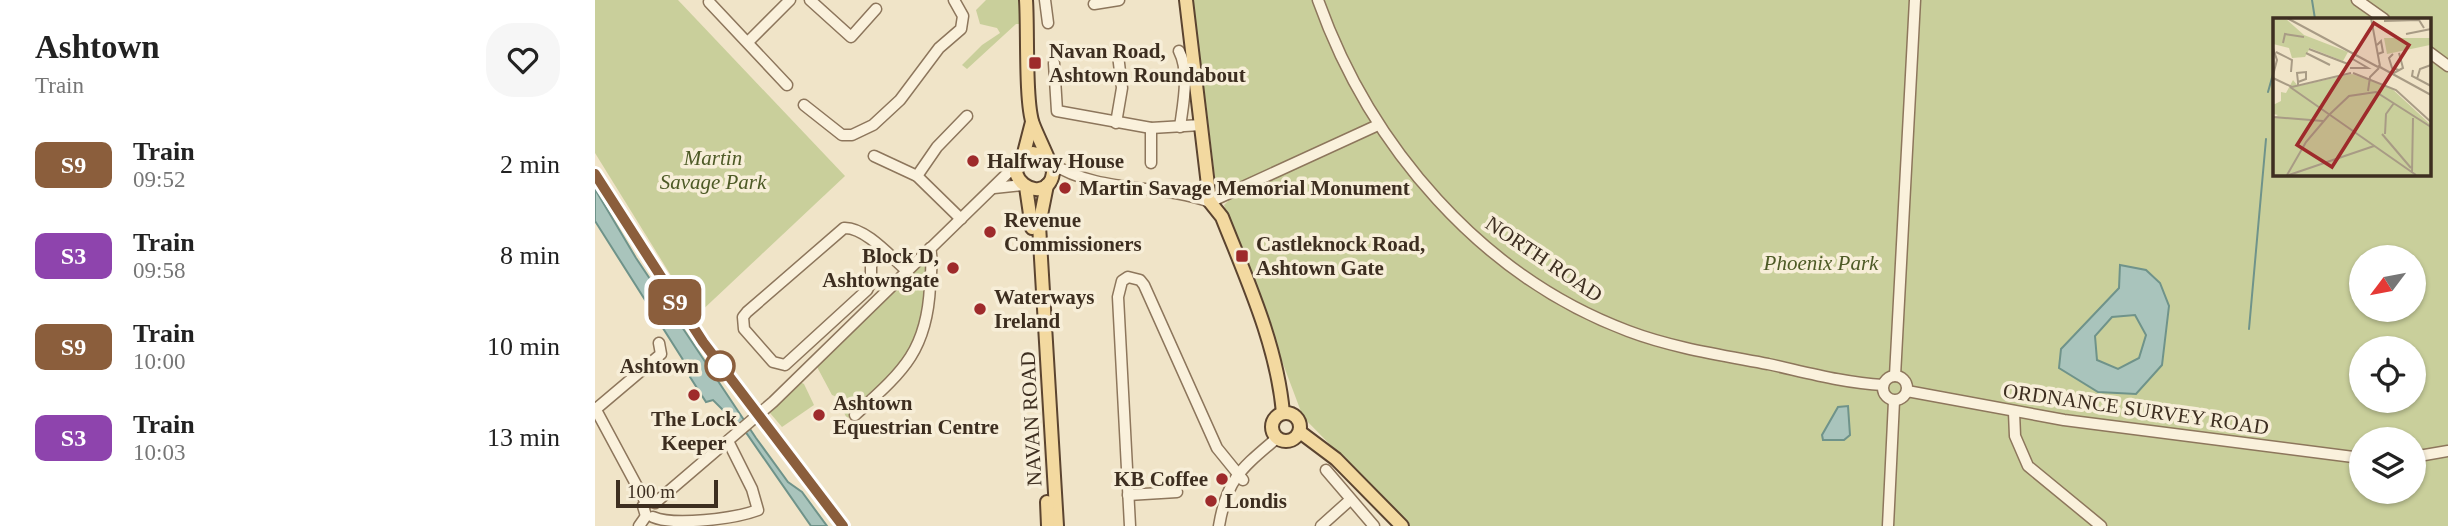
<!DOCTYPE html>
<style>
body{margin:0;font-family:Georgia,serif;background:#f6f6f6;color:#222;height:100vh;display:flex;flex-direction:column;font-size:26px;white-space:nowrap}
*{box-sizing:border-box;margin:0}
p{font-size:23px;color:#767676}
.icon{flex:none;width:38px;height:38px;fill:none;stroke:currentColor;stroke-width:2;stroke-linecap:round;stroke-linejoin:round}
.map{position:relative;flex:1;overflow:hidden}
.details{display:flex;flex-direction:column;background:#fff;width:595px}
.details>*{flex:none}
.badge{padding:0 14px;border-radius:10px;font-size:24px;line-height:46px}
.needle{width:46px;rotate:238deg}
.controls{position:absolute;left:1754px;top:245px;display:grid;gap:14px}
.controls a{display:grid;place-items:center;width:77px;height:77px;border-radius:50%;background:#fff;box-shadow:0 2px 5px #0004;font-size:35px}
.scale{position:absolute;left:21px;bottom:18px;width:102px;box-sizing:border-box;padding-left:7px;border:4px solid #3d2e20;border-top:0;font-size:19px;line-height:24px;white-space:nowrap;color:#3d2e20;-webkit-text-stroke:5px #f7eed8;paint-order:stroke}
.map>.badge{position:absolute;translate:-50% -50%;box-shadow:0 0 0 4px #fff}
.round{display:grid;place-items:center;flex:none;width:74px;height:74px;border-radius:28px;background:#f6f6f6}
.summary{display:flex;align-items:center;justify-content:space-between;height:119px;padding:0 35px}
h1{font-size:33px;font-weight:600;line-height:52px}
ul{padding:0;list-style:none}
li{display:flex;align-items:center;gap:21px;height:91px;padding:0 35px}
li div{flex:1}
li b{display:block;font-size:26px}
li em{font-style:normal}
li .badge{min-width:77px;font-weight:700;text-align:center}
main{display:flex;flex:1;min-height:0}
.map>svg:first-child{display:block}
.green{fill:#c9cf9b;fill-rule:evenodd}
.water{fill:#a9c4bc;stroke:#6f938a;stroke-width:2;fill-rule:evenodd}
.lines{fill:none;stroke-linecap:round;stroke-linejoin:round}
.stream{stroke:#6f938a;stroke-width:2}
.minor-casing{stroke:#8d765c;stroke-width:13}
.major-casing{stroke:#5b4430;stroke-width:16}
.minor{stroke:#faf1dc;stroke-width:10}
.major{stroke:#f3d9a0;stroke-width:12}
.rail{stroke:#3d2e20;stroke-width:2;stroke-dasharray:12 12;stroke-linecap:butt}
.line-casing{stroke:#fff;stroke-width:16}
.line{stroke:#8b5e3c;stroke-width:10}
.poi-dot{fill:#9e2a2b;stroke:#f7eed8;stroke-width:2.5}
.stop-dot{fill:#fff;stroke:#8b5e3c;stroke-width:3.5}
.labels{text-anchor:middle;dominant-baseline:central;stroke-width:7;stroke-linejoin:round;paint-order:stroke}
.poi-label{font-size:21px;font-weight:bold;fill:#3d2e20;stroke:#f7eed8;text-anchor:start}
.park-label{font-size:21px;font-style:italic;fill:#4d5a26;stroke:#f7eed8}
.street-label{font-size:21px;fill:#3d2e20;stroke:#f7eed8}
.stop-label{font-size:21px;font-weight:bold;fill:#3d2e20;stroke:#f7eed8;text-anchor:end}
.inset-road{fill:none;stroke:#a89b85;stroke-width:2}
.view{fill:#9e2a2b;fill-opacity:0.15;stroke:#9e2a2b;stroke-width:3.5}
.inset-edge{fill:none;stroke:#3d2e20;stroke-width:3.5}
</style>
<main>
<section class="details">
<div class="summary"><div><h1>Ashtown</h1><p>Train</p></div><a class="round"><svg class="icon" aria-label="heart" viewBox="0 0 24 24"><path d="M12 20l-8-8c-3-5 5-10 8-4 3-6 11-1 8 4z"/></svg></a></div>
<ul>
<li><span class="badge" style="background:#8b5e3c;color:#fff">S9</span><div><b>Train</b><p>09:52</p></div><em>2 min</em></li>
<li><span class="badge" style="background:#8e44ad;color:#fff">S3</span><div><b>Train</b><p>09:58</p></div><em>8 min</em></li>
<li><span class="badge" style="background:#8b5e3c;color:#fff">S9</span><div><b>Train</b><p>10:00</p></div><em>10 min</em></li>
<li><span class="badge" style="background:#8e44ad;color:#fff">S3</span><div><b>Train</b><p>10:03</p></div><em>13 min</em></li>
</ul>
</section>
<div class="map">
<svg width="1853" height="526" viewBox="0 0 1853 526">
<rect width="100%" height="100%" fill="#f0e4c8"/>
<g class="green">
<path d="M0,0H83L250,176L101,316L0,153Z"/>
<path d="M391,0H424L426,24H421L372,69L367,65L387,45L405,33L402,28L385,24L381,10Z"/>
<path d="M598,0H1853V526H815L708,417L631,212L629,205L633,201L628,186L621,185ZM1680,19H1834V173H1680ZM1766,257H1818V310H1766ZM1766,348H1818V401H1766ZM1766,439H1818V492H1766Z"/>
<path d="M333,252L327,326L304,370L252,419L242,397L237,395L221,365Z"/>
<path d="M205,382L209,384L219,405L187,427L175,413Z"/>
</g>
<g class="water">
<path d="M0,189L41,258L161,438L193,482L207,492L232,526H216L152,434L118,400L111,402L95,377L97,374L0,221Z"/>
<path d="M1525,265L1551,270L1565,283L1574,306L1567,365L1541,394L1503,392L1464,368L1466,349L1524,288ZM1540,315L1551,335L1544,358L1523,369L1502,360L1500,336L1517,317Z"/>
<path d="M1253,406L1255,435L1249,440H1228L1227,435L1243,407Z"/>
</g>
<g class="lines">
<g class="stream">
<path d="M1717,0L1720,19"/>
<path d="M1673,92L1680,67"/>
<path d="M1654,329L1671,139"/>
</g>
<defs>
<g id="minor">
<path d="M215,0L256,37L281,9"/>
<path d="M450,0L453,23"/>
<path d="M723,0C775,146 886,276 1033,331C1078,348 1126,355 1173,364C1210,372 1249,383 1288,385"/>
<path d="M1762,0L1789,19"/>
<path d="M114,2L192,85"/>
<path d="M499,4L524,0"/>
<path d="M154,41L195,0"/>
<path d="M584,51C595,72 588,104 585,127"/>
<path d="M1834,52L1853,66"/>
<path d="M459,63L462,111L556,128L606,125"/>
<path d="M209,105L247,135H257L278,125L305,100L344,48L366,29L368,16L359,0"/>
<path d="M521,123L527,88L523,55"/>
<path d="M279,156L322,176L366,219"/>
<path d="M456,163C504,194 563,183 615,202L783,125"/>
<path d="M556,163V128"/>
<path d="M322,176L342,147L372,116"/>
<path d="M399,188L428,185"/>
<path d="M288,249L276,265V282L272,290L190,365L178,362L149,329L148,317L152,312L249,228C270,227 296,257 311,270"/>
<circle cx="1300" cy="388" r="12"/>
<path d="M1300,376L1320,0"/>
<path d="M1312,391L1469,420L1766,458"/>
<path d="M0,408L51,503"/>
<path d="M1,409L66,354L64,343"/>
<path d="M1419,412L1420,436L1433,466L1506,526"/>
<path d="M260,415C307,372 332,352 335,286C336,273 338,260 335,248"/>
<path d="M1818,457L1853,451"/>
<path d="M731,470L779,526"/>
<path d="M533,495L582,492"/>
<path d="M60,503L178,402L423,163"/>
<path d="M51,516L48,506L56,501"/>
<path d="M58,517C79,526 139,519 163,510L157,489L133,441"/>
<path d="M44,526L51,516"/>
<path d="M535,526L523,297L527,281L533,277L545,280L549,285L622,448L648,480"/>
<path d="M624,526C632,478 647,468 682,438"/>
<path d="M726,526L755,500"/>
<path d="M1293,526L1299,401"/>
</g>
<g id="major">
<path d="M431,0C433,27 430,103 438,124C441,133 459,169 458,173C455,197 427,192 421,173L425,160L438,153L451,156"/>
<path d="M591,0L615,202L627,217C652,280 682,345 688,413"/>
<path d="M428,157L437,122"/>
<path d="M452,185L444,225L462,526"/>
<path d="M431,187L437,228"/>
<circle cx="691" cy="427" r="14"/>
<path d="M705,432L741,459L807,526"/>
<path d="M452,502L453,526"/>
</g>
</defs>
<use href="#minor" class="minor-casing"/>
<use href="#major" class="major-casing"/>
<use href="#minor" class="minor"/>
<use href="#major" class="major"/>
<path class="rail" d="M0,174L108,342L248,526"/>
</g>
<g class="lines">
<defs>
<path id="line" d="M0,174L108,342L248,526"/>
</defs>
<use href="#line" class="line-casing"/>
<use href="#line" class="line"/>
</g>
<g class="poi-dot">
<rect x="433" y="56" width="14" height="14" rx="3.5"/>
<circle cx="378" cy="161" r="7"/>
<circle cx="470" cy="188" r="7"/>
<circle cx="395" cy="232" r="7"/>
<rect x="640" y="249" width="14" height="14" rx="3.5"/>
<circle cx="358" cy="268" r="7"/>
<circle cx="385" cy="309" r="7"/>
<circle cx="99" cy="395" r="7"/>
<circle cx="224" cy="415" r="7"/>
<circle cx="627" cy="479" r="7"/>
<circle cx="616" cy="501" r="7"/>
</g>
<circle class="stop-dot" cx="125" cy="366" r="14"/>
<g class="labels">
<g class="poi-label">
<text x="454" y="51">Navan Road,<tspan x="454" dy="24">Ashtown Roundabout</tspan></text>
<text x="392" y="161">Halfway House</text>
<text x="484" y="188">Martin Savage Memorial Monument</text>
<text x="409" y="220">Revenue<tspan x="409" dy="24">Commissioners</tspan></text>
<text x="661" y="244">Castleknock Road,<tspan x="661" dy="24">Ashtown Gate</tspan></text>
<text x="344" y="256" text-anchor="end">Block D,<tspan x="344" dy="24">Ashtowngate</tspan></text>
<text x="399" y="297">Waterways<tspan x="399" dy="24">Ireland</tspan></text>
<text x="238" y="403">Ashtown<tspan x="238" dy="24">Equestrian Centre</tspan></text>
<text x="99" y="419" text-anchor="middle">The Lock<tspan x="99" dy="24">Keeper</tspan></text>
<text x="613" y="479" text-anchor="end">KB Coffee</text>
<text x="630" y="501">Londis</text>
</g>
<g class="park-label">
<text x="118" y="158">Martin<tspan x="118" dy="24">Savage Park</tspan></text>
<text x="1226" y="263">Phoenix Park</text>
</g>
<g class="street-label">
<text transform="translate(949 259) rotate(34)">NORTH ROAD</text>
<text transform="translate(1541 409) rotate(8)">ORDNANCE SURVEY ROAD</text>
<text transform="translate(436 419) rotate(-93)">NAVAN ROAD</text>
</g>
<g class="stop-label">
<text x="104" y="366">Ashtown</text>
</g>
</g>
<g transform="translate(1678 18)">
<rect width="158" height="158" fill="#f0e4c8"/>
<path d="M0,0H12L31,17L75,34L70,43L37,30L32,39L19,40L16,30L0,26ZM111,20H157V27L114,36ZM79,56L117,69L157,106V157H0V100L5,97L0,96V87L8,83V74L13,75L20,62L25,68Z" fill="#c9cf9b"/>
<path class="inset-road" d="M14,0L105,49M84,0H112M98,0L107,48M111,3L146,2L151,10M133,16L158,11M10,25L12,16L31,19M104,27L108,23L110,34L105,36M0,30L4,42L0,57M36,31L75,46M3,34L19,42L18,54M33,35L57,47M120,36L116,40L119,50L126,52M77,50H95L78,40M109,50L105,48L158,77M140,52L139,58L158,68M80,55L123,72L158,104M119,56L130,50L126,35M0,60L19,69L78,55M144,61L147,51L158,47M25,64L24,55L33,54V61L25,64V68M17,69L143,157M95,73L97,59L106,50M57,96L76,78L103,74L158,109M0,99L50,103M109,116L138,150M112,116L113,96L121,85M139,155L140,100M14,157L33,124L56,97M16,157L101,128"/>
<path class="view" d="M101,5L136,27L59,149L24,127Z"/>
<rect width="158" height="158" class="inset-edge"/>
</g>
</svg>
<div class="controls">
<a><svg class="needle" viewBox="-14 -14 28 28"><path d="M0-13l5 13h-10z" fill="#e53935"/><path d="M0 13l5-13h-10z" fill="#767676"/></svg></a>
<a><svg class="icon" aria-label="locate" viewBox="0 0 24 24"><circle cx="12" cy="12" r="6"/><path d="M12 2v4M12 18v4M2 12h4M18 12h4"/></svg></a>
<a><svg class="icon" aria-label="layers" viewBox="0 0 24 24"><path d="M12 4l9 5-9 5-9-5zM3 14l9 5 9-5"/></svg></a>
</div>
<div class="scale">100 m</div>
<b class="badge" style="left:80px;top:302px;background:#8b5e3c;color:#fff">S9</b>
</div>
</main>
